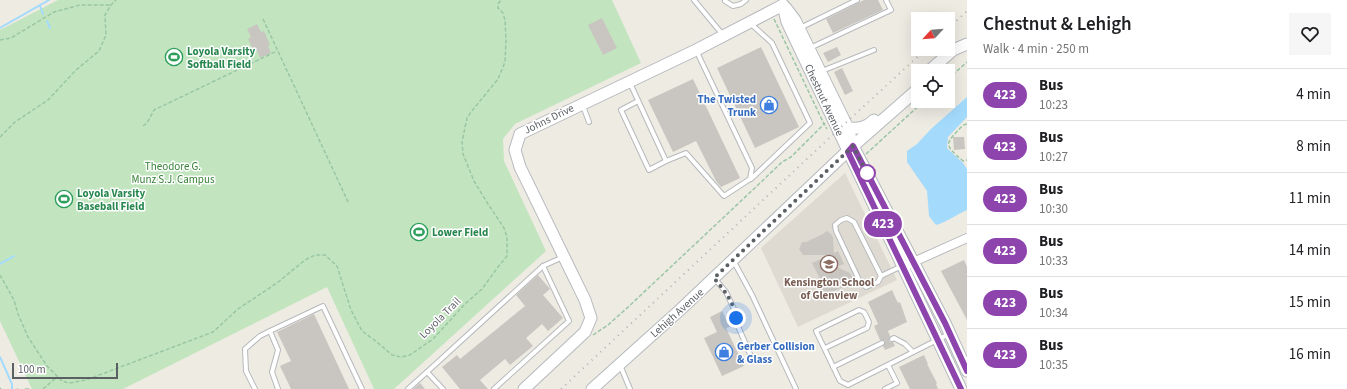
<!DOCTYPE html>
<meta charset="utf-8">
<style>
body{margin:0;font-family:"Source Sans 3",sans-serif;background:#f6f6f6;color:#202124;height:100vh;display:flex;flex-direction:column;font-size:15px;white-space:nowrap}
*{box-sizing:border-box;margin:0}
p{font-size:13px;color:#757577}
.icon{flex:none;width:22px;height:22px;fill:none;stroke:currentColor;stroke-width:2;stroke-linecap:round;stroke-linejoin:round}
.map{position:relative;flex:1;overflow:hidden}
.details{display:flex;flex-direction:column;background:#fff;width:380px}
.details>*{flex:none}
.badge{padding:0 8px;border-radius:13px;font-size:14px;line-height:26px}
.needle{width:26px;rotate:244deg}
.controls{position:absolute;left:911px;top:12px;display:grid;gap:8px}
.controls a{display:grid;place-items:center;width:44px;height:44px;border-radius:0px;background:#fff;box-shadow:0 4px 16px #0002;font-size:20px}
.scale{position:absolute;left:12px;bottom:10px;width:106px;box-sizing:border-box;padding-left:4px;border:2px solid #5b6064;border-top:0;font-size:11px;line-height:14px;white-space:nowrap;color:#5b6064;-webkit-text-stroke:3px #fff;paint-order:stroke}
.you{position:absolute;width:20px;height:20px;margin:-10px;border:3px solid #fff;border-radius:50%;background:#1a73e8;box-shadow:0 0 0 6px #1a73e833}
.map>.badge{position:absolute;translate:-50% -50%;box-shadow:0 0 0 2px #fff}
.round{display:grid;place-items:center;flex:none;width:42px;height:42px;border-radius:0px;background:#f6f6f6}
.overview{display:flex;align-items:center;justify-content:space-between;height:68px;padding:0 16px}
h1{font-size:19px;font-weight:600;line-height:30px}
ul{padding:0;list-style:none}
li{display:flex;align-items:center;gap:12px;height:52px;padding:0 16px;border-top:1px solid #e0e0e0}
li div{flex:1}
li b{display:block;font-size:15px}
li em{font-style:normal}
li .badge{min-width:44px;font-weight:700;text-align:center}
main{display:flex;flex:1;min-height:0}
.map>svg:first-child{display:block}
.education{fill:#dedad1}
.green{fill:#c2e5c0}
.water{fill:#a4dbfd}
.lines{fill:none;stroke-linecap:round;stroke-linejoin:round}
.stream{stroke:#a4dbfd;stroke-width:2}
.building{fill:#c9c6c1}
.lane-casing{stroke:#b6b9bd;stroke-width:6}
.street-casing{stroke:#b6b9bd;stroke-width:10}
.secondary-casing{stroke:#b5b9bd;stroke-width:13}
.path{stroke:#9ac6a4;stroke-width:1.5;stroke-dasharray:4 2;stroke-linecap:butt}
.lane{stroke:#fff;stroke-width:4}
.street{stroke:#fff;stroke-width:8}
.secondary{stroke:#fff;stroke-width:11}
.rail{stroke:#b2b3b4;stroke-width:2;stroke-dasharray:1 5;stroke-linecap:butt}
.line-casing{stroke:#fff;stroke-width:9}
.line{stroke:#8e44ad;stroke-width:6}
.walk{stroke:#5b6064;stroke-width:4;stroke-dasharray:0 7.2}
.stop-dot{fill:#fff;stroke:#8e44ad;stroke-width:2}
.labels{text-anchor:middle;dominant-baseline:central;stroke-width:3;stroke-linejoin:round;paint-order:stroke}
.leisure-label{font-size:11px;font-weight:bold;fill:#27864d;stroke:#fff;text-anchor:start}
.shop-label{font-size:11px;font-weight:bold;fill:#366cbe;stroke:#fff;text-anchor:end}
.street-label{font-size:11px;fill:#5b6064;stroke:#fff}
.park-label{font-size:11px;fill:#368136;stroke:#fff}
.education-label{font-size:11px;font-weight:bold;fill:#785e54;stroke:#fff}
</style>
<main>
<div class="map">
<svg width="967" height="389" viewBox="0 0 967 389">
<rect width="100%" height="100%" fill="#eeebe3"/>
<path class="education" d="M845,173L897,280L798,327L761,248Z"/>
<path class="green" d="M58,0H612L641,63L515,124L503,139L504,161L546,251L394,389H374L327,287L123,389H32L0,321V30Z"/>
<path class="water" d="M967,97V117L948,137L947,148L963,163L967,169V210C955,215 949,221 936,225L929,216L927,191L907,162V151L917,144L931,129Z"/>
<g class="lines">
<g class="stream">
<path d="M40,6L43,14"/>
<path d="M47,21L50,28"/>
<path d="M0,28L49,0"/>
<path d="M0,264L14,256"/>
<path d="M0,357L12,384V389"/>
</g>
</g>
<g class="building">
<path d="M864,0H878L883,10L833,33L826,19Z"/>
<path d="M602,18L617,48L603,55L588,25Z"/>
<path d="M257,24L261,32L264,31L270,45L268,46L271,53L260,58L257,50L254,51L248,39L251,37L247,29Z"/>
<path d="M761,47L799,127L755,148L717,68Z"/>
<path d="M837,47L841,55L828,62L823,53Z"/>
<path d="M842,68L853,91L845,95L834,72Z"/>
<path d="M693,79L740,178L721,187L716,181L696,141L673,152L648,100Z"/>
<path d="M953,137H964L965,149L954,150Z"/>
<path d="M827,231L831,234L833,237L834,253L838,251L844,264L837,267L850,273L853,279L849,287L847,285L830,293L828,296H825L821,294L819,289L818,285L822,283L812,263L830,255H803L799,249L802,242H806L823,234Z"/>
<path d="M964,260L967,267V320L941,271Z"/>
<path d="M538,275L550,289L543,295L563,318L548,331L542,324L526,338L533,346L510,365L505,359L480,380L488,389H460L442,367L457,355L460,359L525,306L516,295Z"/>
<path d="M892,290L896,299L898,303L900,302L907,322L888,331L890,336L889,340L890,342H893L895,346L885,350L883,346L885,342L884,340H880L874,326L878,324L868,302Z"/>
<path d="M722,311L730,327L726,328L744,366L722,376L704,338L717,332L710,317Z"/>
<path d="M314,314L349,389H291L280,366L291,361L277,332Z"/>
<path d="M924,355L928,364H927L937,383L936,384L938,389H910L899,367Z"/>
<path d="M420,383L425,389H413Z"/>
</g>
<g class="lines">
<defs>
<g id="lane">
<path d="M694,0L723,35"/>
<path d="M725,1L733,6L741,4L746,0"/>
<path d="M750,23L772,43L810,123L751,179"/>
<path d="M800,28L857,0"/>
<path d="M810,48L891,10L886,0"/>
<path d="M822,71L874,50"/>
<path d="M630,83L666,161L686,153L724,196L750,179L752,168L696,50"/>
<path d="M638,101L621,110L649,170L666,161"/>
<path d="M583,106L589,122"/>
<path d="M733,260L752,295L796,389"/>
<path d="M881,276L854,222L847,218L841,220L835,225L836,231L860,282L866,287L878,282L881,276L902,266"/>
<path d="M715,279L726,292L735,311L737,324L753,361"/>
<path d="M892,339L894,338L905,344L913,352"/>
<path d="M825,348L867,328L869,322L864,312L859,310L816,331L840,381L848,385L949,334"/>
<path d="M620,365L630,389"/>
<path d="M833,367L882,343"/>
<path d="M427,372L543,266"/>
<path d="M255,389L246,371L245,349L260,336L270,331"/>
<path d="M278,389L272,372L278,350L270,331L323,306L362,389"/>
<path d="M408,389L427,372L443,389"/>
<path d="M494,389L569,321L543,266L563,257"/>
<path d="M885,389L897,383L888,365"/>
</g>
<path id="street" d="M909,264L967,238"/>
<g id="secondary">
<path d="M783,5L787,22L961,389"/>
<path d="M786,8L795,20L848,128L853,146L945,323L967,371"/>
<path d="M929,71L953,50L967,44"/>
<path d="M848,128C859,129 866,128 874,120"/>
<path d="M524,389L585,332L591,318L585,300L520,167L515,150L520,134L696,50L783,5"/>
<path d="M592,389L681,309L853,146L918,89"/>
</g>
</defs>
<use href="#lane" class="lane-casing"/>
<use href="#street" class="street-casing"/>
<use href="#secondary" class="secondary-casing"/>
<g class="path">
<path d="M263,19L349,204"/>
<path d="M774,19L824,124L827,129"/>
<path d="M0,40L11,38L54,12L80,5H111"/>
<path d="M948,79L967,62"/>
<path d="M967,124L963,125C946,144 942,143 963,161L967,160"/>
<path d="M143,126L147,123L154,110L277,51"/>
<path d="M0,137L15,122L48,100L76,70L99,51L106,35L105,15L111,5L116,0"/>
<path d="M866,154L924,101"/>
<path d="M0,275L14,300L18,314L28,337L47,366L62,381L69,383L86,380L213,332L238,309L277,283L305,260L315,255H325L337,266L351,310L362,331L377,342L392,355L401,357L410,355L433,339L465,304L482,289L498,267L507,256V237L504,228L488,204L474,181L463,154L462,142L467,118L471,112L498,79L505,62L506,41L505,20L503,13L498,8V4L501,0"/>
<path d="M593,335L608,325L626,309L758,185L782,162L791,157L825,123"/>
<path d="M0,388L1,389"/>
<path d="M17,389H18"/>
<path d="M25,389H29"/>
<path d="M43,389L57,377"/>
</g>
<use href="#lane" class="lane"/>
<use href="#street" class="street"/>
<use href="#secondary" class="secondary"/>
<g class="rail">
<path d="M948,29L967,11"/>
<path d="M561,389L838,130L926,49"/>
</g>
</g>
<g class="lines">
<defs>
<path id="line" d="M961,389L848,152L853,146L945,323L967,371"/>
</defs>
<use href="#line" class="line-casing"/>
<use href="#line" class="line"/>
<path class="walk" d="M736,318C734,302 724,290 714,278L853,146L867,173"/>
</g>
<defs>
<symbol id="stadium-ring" viewBox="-11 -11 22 22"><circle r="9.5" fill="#fff" stroke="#2e9e5b" stroke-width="1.5"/><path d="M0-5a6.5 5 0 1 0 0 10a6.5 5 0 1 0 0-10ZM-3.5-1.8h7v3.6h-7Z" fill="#2e9e5b"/></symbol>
<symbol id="shop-ring" viewBox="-11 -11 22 22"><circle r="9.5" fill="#fff" stroke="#3f7fe0" stroke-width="1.5"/><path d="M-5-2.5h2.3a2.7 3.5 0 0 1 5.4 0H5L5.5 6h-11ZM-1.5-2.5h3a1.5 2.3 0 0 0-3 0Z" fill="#3f7fe0"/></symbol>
<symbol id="school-ring" viewBox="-11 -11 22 22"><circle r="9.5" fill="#fff" stroke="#8d6e63" stroke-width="1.5"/><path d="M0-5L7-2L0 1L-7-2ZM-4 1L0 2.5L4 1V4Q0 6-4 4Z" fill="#8d6e63"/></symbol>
</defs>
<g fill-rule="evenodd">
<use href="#stadium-ring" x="164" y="47" width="20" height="20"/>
<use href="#shop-ring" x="759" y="95" width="20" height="20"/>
<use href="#stadium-ring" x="54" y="189" width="20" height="20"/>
<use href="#stadium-ring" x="409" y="222" width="20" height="20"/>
<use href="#school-ring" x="819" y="254" width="20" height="20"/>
<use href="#shop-ring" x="714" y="342" width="20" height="20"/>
</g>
<circle class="stop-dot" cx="867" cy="173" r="8"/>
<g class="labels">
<g class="leisure-label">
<text x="187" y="51">Loyola Varsity<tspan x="187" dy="13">Softball Field</tspan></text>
<text x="77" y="193">Loyola Varsity<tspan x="77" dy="13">Baseball Field</tspan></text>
<text x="432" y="232">Lower Field</text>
</g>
<g class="shop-label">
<text x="756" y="99">The Twisted<tspan x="756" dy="13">Trunk</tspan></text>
<text x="737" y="346" text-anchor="start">Gerber Collision<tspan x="737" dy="13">&amp; Glass</tspan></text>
</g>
<g class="street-label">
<text transform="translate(824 100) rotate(65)">Chestnut Avenue</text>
<text transform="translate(549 119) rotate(-26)">Johns Drive</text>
<text transform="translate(677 313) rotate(-42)">Lehigh Avenue</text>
<text transform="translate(440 318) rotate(-45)">Loyola Trail</text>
</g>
<g class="park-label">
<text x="173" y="166">Theodore G.<tspan x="173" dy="13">Munz S.J. Campus</tspan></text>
</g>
<g class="education-label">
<text x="829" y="282">Kensington School<tspan x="829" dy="13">of Glenview</tspan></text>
</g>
</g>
</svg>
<div class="controls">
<a><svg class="needle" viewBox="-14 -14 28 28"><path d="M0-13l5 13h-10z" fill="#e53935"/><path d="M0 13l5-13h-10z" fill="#757577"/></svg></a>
<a><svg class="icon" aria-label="locate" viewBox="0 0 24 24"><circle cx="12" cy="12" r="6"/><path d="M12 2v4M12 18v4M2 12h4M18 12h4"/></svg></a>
</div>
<div class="scale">100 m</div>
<div class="you" style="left:736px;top:318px"></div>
<b class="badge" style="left:883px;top:224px;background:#8e44ad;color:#fff">423</b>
</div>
<section class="details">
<div class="overview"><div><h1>Chestnut &amp; Lehigh</h1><p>Walk · 4 min · 250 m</p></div><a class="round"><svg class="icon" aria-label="heart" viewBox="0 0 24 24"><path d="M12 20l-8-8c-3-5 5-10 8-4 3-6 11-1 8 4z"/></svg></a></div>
<ul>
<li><span class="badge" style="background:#8e44ad;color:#fff">423</span><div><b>Bus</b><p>10:23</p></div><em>4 min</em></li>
<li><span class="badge" style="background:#8e44ad;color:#fff">423</span><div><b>Bus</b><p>10:27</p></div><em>8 min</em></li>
<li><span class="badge" style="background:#8e44ad;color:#fff">423</span><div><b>Bus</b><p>10:30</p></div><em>11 min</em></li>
<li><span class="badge" style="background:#8e44ad;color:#fff">423</span><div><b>Bus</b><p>10:33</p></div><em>14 min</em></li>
<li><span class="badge" style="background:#8e44ad;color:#fff">423</span><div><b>Bus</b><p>10:34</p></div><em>15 min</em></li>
<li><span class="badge" style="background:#8e44ad;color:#fff">423</span><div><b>Bus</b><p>10:35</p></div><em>16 min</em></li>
</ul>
</section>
</main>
